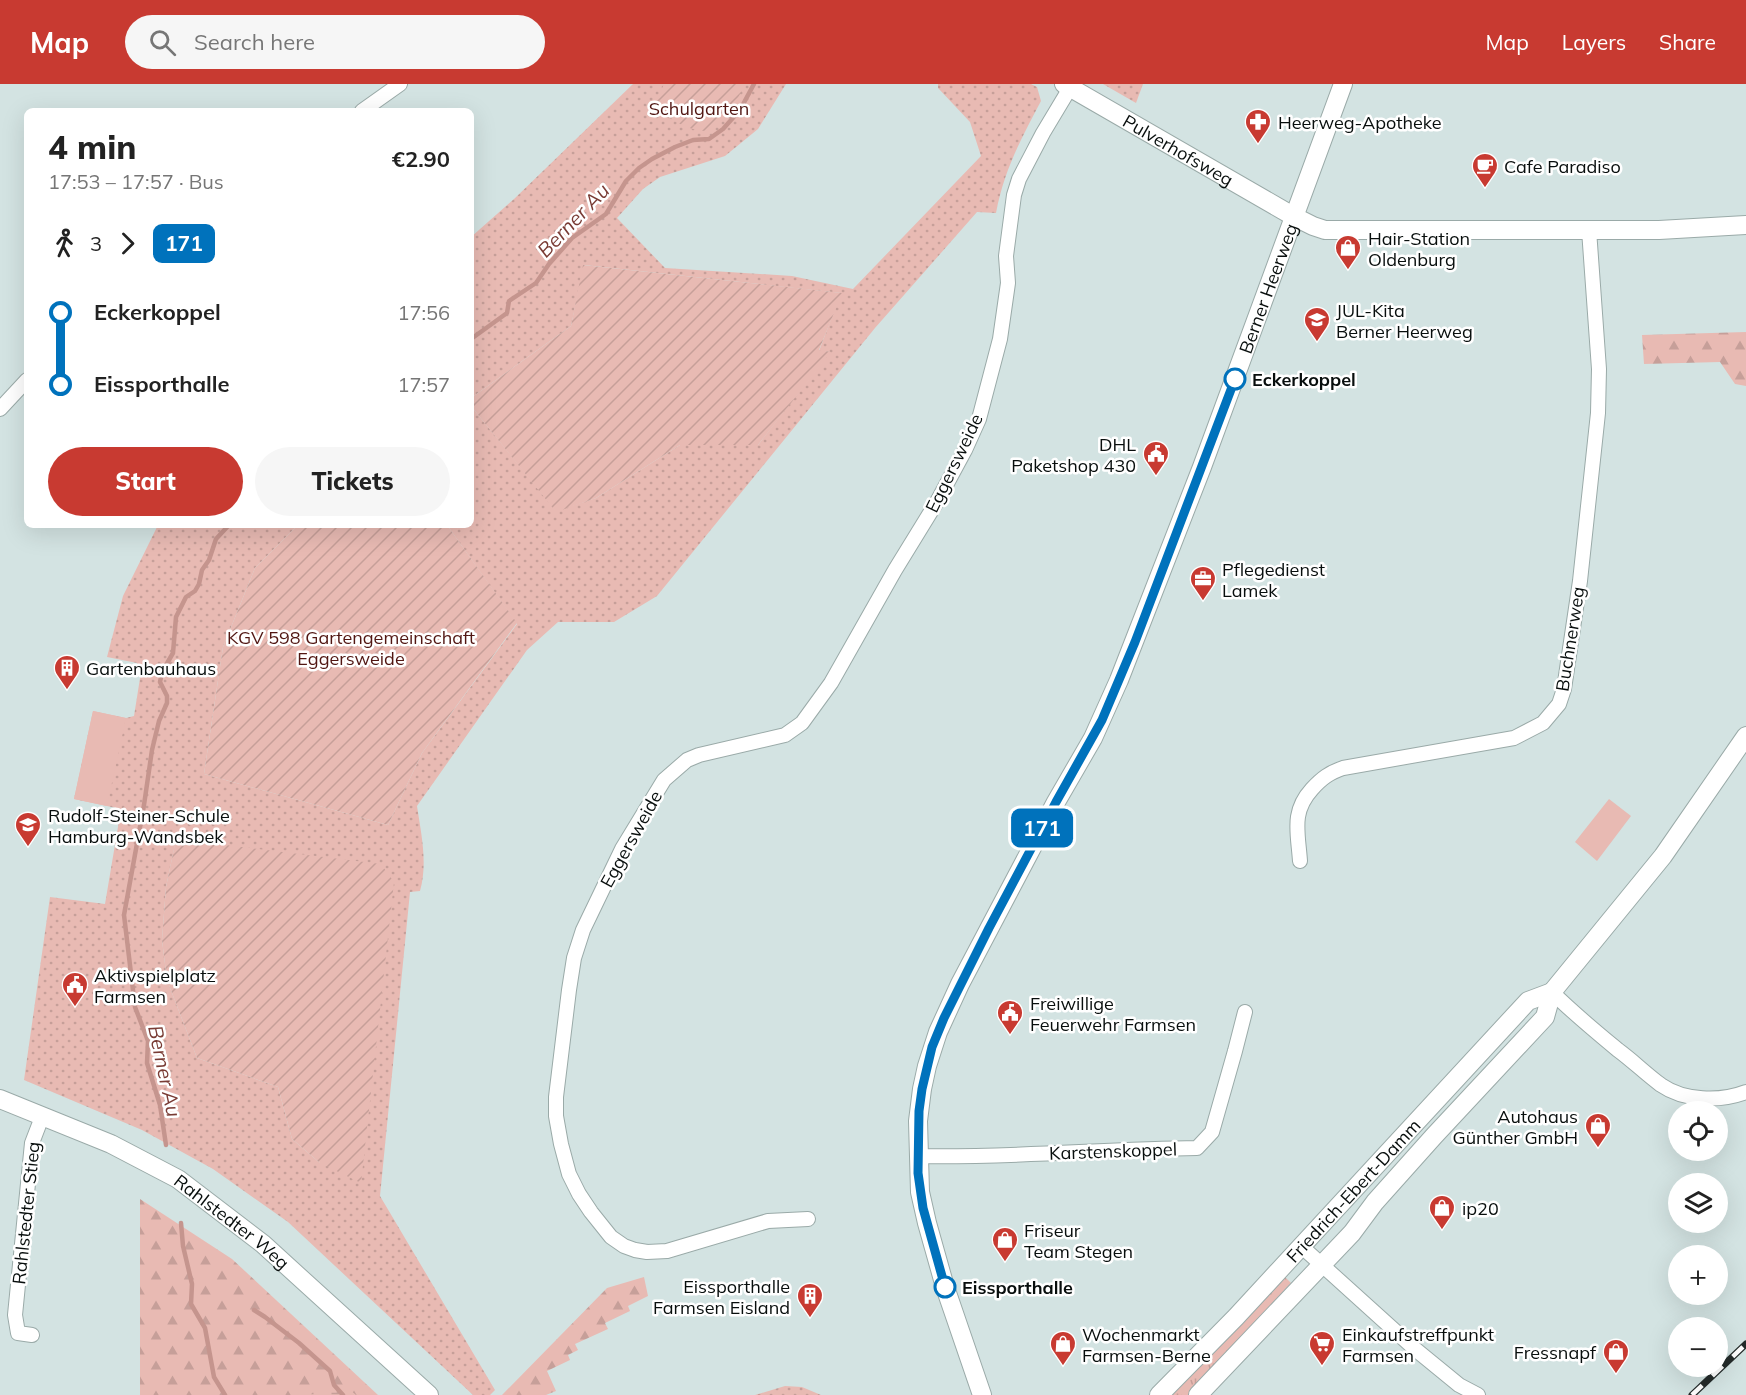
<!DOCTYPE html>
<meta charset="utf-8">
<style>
body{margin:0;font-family:Mulish,sans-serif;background:#f6f6f6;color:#222;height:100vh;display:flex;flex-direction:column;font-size:22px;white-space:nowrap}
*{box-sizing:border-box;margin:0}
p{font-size:20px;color:#767676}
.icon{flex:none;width:33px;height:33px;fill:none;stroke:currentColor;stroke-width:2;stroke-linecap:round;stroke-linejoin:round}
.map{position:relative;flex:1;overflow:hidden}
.details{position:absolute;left:24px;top:24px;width:450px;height:420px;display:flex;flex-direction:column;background:#fff;border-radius:9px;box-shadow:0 6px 24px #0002}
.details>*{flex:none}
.badge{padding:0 12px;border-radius:9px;font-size:21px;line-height:39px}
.controls{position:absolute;left:1668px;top:1017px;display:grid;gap:12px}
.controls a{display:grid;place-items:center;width:60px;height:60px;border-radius:50%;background:#fff;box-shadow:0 6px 24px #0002;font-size:30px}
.map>.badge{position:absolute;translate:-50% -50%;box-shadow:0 0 0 3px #fff}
.legs{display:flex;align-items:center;gap:9px;height:66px;padding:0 24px;font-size:20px}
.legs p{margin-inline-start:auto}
.head{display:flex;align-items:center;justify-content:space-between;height:102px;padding:0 24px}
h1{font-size:33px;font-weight:800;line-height:45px}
.cta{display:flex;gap:12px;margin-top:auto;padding:12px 24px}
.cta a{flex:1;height:69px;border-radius:36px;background:#c83a31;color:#fff;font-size:24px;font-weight:800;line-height:69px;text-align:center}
.cta a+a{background:#f6f6f6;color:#222}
ul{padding:0 24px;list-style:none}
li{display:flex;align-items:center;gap:21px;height:72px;font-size:22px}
li i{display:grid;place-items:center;width:9px;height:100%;margin:0 8px;background:currentColor}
li i::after{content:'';width:15px;height:15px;margin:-8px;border:4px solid;border-radius:50%;background:#fff}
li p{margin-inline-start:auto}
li:first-child i{background:linear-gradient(#0000 50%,currentColor 0)}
li:last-child i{background:linear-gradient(currentColor 50%,#0000 0)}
header{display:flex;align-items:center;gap:36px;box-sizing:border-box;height:84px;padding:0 30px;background:#c83a31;color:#fff}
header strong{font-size:28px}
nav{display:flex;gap:33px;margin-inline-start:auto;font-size:21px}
.search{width:420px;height:54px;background:#f6f6f6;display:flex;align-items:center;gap:15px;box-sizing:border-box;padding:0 21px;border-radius:33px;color:#767676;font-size:22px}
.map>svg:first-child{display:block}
.grass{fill:url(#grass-tufts)}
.forest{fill:url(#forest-firs)}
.wetland{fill:url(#wetland-marsh)}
.park{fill:url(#park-dots);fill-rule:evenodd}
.garden{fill:url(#garden-furrows)}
.pitch{fill:#e8bab3}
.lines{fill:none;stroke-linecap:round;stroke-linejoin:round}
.stream{stroke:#c5958e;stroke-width:4.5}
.street-casing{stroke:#9aaaa8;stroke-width:16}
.secondary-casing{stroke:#9aaaa8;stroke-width:20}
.street{stroke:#fff;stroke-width:14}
.secondary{stroke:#fff;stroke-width:18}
.rail-casing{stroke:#242b2a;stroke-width:7}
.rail{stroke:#fff;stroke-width:4.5;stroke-dasharray:14;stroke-linecap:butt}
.line-1-casing{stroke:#fff;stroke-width:14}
.line-1{stroke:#0072bc;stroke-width:9}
.stop-1-dot{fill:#fff;stroke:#0072bc;stroke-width:3}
.labels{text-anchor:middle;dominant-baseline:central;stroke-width:5;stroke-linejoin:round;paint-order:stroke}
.park-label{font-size:18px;fill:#511612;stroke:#fff}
.poi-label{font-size:18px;fill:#080e0d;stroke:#fff;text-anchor:start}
.street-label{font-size:18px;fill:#080e0d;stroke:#fff}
.stop-label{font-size:18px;font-weight:bold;fill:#080e0d;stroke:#fff;text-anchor:start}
.water-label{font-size:20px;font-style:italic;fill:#793b34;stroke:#fff}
</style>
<header>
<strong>Map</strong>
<div class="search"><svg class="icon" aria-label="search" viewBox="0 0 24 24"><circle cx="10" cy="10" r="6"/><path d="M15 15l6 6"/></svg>Search here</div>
<nav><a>Map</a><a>Layers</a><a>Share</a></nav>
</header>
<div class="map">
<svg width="1746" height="1311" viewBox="0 0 1746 1311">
<defs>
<pattern id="grass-tufts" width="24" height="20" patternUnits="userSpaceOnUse" patternTransform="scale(1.5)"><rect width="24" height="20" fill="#e8bab3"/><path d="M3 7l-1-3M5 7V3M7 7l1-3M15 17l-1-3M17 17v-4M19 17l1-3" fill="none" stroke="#c69f99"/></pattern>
<pattern id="forest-firs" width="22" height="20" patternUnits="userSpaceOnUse" patternTransform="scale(1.5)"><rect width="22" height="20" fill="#e8bab3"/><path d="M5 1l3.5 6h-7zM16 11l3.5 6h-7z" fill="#c69f99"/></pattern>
<pattern id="wetland-marsh" width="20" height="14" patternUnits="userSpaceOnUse" patternTransform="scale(1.5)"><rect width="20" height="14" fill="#e8bab3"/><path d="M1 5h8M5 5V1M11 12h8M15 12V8" fill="none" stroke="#c69f99"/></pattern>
<pattern id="park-dots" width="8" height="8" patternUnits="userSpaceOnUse" patternTransform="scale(1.5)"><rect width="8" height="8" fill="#e8bab3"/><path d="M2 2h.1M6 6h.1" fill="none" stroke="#c69f99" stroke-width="1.8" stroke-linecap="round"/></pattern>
<pattern id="garden-furrows" width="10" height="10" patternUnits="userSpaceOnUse" patternTransform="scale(1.5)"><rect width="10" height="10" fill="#e8bab3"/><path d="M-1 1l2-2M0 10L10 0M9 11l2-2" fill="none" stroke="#c69f99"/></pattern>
</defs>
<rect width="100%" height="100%" fill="#d3e3e2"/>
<path class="grass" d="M1284,1192L1291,1199L1188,1311H1169Z"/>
<g class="forest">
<path d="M1746,248V302L1735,300L1720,278L1644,280L1642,251Z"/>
<path d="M140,1115L232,1175L378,1311H140Z"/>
<path d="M644,1193L648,1212L628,1222L630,1227L605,1239L608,1245L575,1260L578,1266L568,1271L570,1276L547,1287L556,1307L546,1311H502L607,1204Z"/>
</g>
<path class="wetland" d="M314,1304L350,1306L356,1311H311Z"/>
<g class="park">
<path d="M633,0H786L758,45L725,72L660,93L643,105L617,134L665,184L792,192L853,205L981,72L970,38L938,4V0H1031L1037,3L1041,17C1021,55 1004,86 996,129L977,128L875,244L657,512L614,538H558L527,566L417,722C421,749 428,779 420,807L410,808L380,1112L495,1306L490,1311H473L288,1138L213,1085L142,1046L24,996L50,813L105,820L121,725L74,715L93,627L126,634L134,632L141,588L137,579L107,573L123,512L158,441H298L255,484L223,563L204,690L388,741L422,669L517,540L447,441H471V322L556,427L596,414L680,361H758L830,268L819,267L841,209L584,181L571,242L471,314V153L514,115ZM176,756L320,1079L292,1055L278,1003L197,974L167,896L162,856L166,803Z"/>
<path d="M1103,0H1143L1136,19Z"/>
<path d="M785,1302L802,1303L821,1311H755Z"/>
</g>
<g class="garden">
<path d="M664,0H745L734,22L707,47C686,47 671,34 653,24Z"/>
<path d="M583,181L842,209L819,266L831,268L758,361H680L596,414L556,428L471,322V314L571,242Z"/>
<path d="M298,441H447L517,539L422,669L388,741L204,690L223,563L255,484Z"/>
<path d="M176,755L381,780L394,798L361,1099L320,1079L292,1055L278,1003L197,974L167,896L162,856L166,803Z"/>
</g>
<g class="pitch">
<path d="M93,627L126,634L107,722L74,715Z"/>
<path d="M1609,715L1631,732L1597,777L1575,758Z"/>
</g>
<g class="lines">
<g class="stream">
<path d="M471,255L507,229L509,217L536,199L549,180L572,154L606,130L626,97L639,84L652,75L675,63L693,56L709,55L723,45L740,26L754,0"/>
<path d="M166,1061L160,1021L147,979L148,957L135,923L124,831L144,721L152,666L159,637L167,619V612L160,598L162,588L173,569L176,533L186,513L195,507L199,500L202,486L209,476L216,455L229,441"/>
<path d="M181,1139L183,1162L192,1200L191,1220L205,1244L214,1293L225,1311"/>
<path d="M254,1226L265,1233L299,1259L330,1287L334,1301L343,1311"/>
</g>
<defs>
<g id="street">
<path d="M362,27L400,0"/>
<path d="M0,325L27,296"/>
<path d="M1300,777C1298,748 1291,728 1312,705C1322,694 1329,689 1343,684L1514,654L1543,639L1559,620L1564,605L1580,497L1598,329L1599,285L1589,146"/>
<path d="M1552,908C1573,929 1595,947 1618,966C1633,977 1646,990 1661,1001C1684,1017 1720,1018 1746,1008"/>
<path d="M918,1072C1011,1074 1104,1065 1197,1064L1212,1048L1235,967L1245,928"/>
<path d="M808,1135L768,1137L667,1167L647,1168L635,1166L624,1162L611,1153L591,1128L579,1110L569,1090L561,1060L556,1032V1013L569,906L574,874L583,846L622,765L664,696L687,676L699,671L785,651L802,639L831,599L895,486L938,416L965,366L979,335L1000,255L1008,199L1006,172L1014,111L1019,95L1043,49L1070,4"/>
<path d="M1301,1162L1415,1265L1459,1301L1478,1311"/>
<path d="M32,1251L18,1249L15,1231L32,1059L42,1033"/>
</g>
<g id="secondary">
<path id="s1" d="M1064,0L1293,132L1313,142L1325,146H1659L1746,141"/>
<path id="s2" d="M0,1015L111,1060L178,1095L263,1160L429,1311"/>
<path id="s3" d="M982,1311L945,1203L927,1139L920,1108L918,1037L922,1005L927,982L938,948L960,900L1056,718L1093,654L1119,596L1202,383L1343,0"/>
<path id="s4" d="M1159,1311L1236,1233L1528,917L1552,908"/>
<path d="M1198,1311L1352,1149L1375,1118L1434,1052L1545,933L1552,908L1663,772L1746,652"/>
</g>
</defs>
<use href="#street" class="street-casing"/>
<use href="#secondary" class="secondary-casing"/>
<use href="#street" class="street"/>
<use href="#secondary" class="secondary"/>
<defs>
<path id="rail" d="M1692,1311L1746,1260"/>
</defs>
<use href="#rail" class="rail-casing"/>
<use href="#rail" class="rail"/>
</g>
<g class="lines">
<defs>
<path id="line-1" d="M945,1203L923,1124L918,1089L919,1027L922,1005L932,963L944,934L989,844L1056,718L1102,636L1135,558L1235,295"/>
</defs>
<use href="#line-1" class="line-1-casing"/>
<use href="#line-1" class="line-1"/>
</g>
<defs>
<symbol id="pharmacy-pin" viewBox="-11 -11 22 30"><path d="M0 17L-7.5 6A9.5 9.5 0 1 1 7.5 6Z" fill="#c83a31" stroke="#fff"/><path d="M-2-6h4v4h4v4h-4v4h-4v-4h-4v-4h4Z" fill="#fff"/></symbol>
<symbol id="cafe-pin" viewBox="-11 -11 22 30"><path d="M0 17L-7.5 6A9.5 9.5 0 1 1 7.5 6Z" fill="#c83a31" stroke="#fff"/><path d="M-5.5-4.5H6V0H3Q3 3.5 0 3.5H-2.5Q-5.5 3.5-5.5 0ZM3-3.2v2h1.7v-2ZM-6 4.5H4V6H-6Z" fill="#fff"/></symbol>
<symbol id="shop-pin" viewBox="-11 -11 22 30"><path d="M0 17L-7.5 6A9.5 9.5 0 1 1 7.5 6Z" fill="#c83a31" stroke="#fff"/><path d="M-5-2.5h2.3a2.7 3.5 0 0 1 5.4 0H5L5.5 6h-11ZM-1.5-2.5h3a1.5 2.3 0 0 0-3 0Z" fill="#fff"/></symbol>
<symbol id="school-pin" viewBox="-11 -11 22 30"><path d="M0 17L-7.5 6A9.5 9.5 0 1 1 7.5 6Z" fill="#c83a31" stroke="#fff"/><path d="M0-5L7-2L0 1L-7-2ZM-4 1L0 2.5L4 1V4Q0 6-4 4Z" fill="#fff"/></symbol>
<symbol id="civic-pin" viewBox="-11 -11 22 30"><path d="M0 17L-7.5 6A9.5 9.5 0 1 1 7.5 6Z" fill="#c83a31" stroke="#fff"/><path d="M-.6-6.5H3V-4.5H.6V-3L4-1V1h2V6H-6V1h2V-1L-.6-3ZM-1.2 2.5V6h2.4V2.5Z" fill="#fff"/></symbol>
<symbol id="office-pin" viewBox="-11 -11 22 30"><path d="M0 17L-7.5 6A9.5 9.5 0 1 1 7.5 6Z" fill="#c83a31" stroke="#fff"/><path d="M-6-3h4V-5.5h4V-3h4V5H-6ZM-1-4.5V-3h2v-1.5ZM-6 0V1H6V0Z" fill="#fff"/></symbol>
<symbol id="building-pin" viewBox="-11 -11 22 30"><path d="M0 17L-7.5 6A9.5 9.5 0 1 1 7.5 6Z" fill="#c83a31" stroke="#fff"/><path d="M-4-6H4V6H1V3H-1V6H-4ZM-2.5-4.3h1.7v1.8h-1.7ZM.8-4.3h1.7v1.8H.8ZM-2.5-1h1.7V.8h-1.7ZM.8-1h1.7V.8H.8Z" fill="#fff"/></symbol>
<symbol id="supermarket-pin" viewBox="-11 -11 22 30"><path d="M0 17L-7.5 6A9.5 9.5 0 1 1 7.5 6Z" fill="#c83a31" stroke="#fff"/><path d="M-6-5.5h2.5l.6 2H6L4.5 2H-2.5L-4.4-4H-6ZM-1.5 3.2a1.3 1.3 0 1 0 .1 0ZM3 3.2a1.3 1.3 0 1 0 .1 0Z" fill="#fff"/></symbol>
</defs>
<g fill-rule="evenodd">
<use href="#pharmacy-pin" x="1243" y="23" width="30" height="40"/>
<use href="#cafe-pin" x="1470" y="67" width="30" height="40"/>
<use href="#shop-pin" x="1333" y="149" width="30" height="40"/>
<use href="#school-pin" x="1302" y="221" width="30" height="40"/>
<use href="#civic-pin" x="1141" y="355" width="30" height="40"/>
<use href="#office-pin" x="1188" y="480" width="30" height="40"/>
<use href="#building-pin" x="52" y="569" width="30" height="40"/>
<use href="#school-pin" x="13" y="726" width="30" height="40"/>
<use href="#civic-pin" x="60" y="886" width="30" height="40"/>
<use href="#civic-pin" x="995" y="914" width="30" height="40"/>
<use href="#shop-pin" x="1583" y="1027" width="30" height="40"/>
<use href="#shop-pin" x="1427" y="1109" width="30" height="40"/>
<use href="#shop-pin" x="990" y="1141" width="30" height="40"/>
<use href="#building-pin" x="795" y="1197" width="30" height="40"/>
<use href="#shop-pin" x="1048" y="1245" width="30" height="40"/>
<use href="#supermarket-pin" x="1307" y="1245" width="30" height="40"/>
<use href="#shop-pin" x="1601" y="1253" width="30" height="40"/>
</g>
<g class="stop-1-dot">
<circle cx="1235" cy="295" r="10"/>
<circle cx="945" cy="1203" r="10"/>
</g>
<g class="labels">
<g class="park-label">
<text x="699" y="24">Schulgarten</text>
<text x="351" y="553">KGV 598 Gartengemeinschaft<tspan x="351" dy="21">Eggersweide</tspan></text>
</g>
<g class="poi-label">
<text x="1278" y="38">Heerweg-Apotheke</text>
<text x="1504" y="82">Cafe Paradiso</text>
<text x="1368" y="154">Hair-Station<tspan x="1368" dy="21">Oldenburg</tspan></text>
<text x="1336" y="226">JUL-Kita<tspan x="1336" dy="21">Berner Heerweg</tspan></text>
<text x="1136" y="360" text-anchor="end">DHL<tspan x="1136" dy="21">Paketshop 430</tspan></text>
<text x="1222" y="485">Pflegedienst<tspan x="1222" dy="21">Lamek</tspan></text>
<text x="86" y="584">Gartenbauhaus</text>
<text x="48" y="731">Rudolf-Steiner-Schule<tspan x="48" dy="21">Hamburg-Wandsbek</tspan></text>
<text x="94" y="891">Aktivspielplatz<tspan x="94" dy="21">Farmsen</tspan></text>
<text x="1030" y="919">Freiwillige<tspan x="1030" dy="21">Feuerwehr Farmsen</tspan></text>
<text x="1578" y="1032" text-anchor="end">Autohaus<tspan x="1578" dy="21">Günther GmbH</tspan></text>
<text x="1462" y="1124">ip20</text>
<text x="1024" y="1146">Friseur<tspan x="1024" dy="21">Team Stegen</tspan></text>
<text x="790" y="1202" text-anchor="end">Eissporthalle<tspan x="790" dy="21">Farmsen Eisland</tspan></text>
<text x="1082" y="1250">Wochenmarkt<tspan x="1082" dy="21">Farmsen-Berne</tspan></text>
<text x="1342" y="1250">Einkaufstreffpunkt<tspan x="1342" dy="21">Farmsen</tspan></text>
<text x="1596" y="1268" text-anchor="end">Fressnapf</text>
</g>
<g class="street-label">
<text stroke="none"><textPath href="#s1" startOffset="132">Pulverhofsweg</textPath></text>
<text stroke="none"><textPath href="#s3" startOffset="1190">Berner Heerweg</textPath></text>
<text transform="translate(954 379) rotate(-64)">Eggersweide</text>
<text transform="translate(1570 555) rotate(-81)">Buchnerweg</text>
<text transform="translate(631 755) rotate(-61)">Eggersweide</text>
<text transform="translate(1113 1067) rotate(-2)">Karstenskoppel</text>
<text stroke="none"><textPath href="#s4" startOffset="282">Friedrich-Ebert-Damm</textPath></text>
<text transform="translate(26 1129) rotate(-84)">Rahlstedter Stieg</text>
<text stroke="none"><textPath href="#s2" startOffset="264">Rahlstedter Weg</textPath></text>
</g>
<g class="stop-label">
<text x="1252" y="295">Eckerkoppel</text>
<text x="962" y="1203">Eissporthalle</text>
</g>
<g class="water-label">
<text transform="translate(573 136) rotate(-46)">Berner Au</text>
<text transform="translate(165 987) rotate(78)">Berner Au</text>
</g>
</g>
</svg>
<div class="controls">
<a><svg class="icon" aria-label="locate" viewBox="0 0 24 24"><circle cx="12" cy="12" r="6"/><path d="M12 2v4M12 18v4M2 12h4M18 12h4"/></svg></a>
<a><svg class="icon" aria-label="layers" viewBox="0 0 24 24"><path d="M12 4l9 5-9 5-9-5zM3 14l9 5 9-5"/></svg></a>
<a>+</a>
<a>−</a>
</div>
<b class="badge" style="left:1042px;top:744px;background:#0072bc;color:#fff">171</b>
<section class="details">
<div class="head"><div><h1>4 min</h1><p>17:53 – 17:57 · Bus</p></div><b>€2.90</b></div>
<div class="legs"><svg class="icon" aria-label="walk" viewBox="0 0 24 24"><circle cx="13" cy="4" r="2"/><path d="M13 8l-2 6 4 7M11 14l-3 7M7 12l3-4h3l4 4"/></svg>3<svg class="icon" aria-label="forward" viewBox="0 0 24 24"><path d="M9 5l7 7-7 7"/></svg><b class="badge" style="background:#0072bc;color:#fff">171</b></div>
<ul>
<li><i style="color:#0072bc"></i><b>Eckerkoppel</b><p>17:56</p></li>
<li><i style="color:#0072bc"></i><b>Eissporthalle</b><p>17:57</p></li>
</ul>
<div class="cta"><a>Start</a><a>Tickets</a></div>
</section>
</div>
